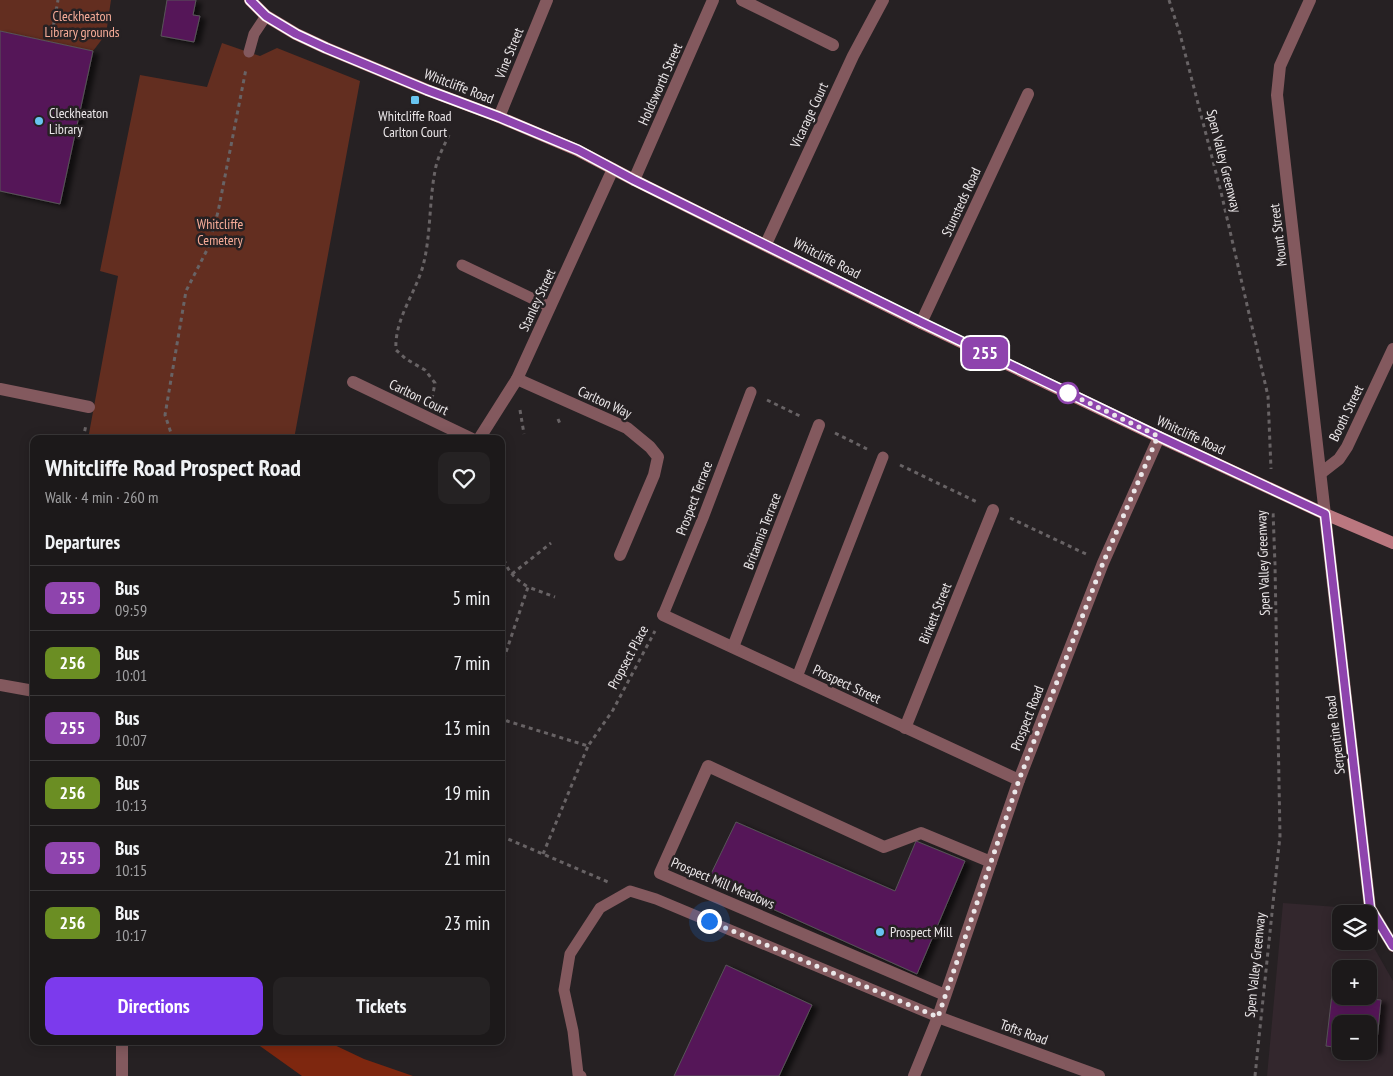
<!DOCTYPE html>
<meta charset="utf-8">
<style>
body{margin:0;font-family:"PT Sans Narrow",sans-serif;background:#252223;color:#f1f3f6;height:100vh;display:flex;flex-direction:column;font-size:19px;white-space:nowrap}
*{box-sizing:border-box;margin:0}
p{font-size:16px;color:#a0a0a2}
.icon{flex:none;width:28px;height:28px;fill:none;stroke:currentColor;stroke-width:2;stroke-linecap:round;stroke-linejoin:round}
.map{position:relative;flex:1;overflow:hidden}
.side{position:absolute;left:30px;top:435px;width:475px;height:610px;display:flex;flex-direction:column;background:#1c191a;border-radius:10px;box-shadow:0 2px 12px #0003,0 0 0 1px #3a3839}
.side>*{flex:none}
.badge{padding:0 10px;border-radius:8px;font-size:18px;line-height:32px}
.tools{position:absolute;left:1332px;top:905px;display:grid;gap:10px}
.tools a{display:grid;place-items:center;width:45px;height:45px;border-radius:10px;background:#1c191a;box-shadow:0 2px 12px #0003,0 0 0 1px #3a3839;font-size:25px}
.you{position:absolute;width:25px;height:25px;margin:-12px;border:4px solid #fff;border-radius:50%;background:#1a73e8;box-shadow:0 0 0 8px #1a73e833}
.map>.badge{position:absolute;translate:-50% -50%;box-shadow:0 0 0 2px #fff}
h2{padding:0 15px;font-size:19px;line-height:45px}
.round{display:grid;place-items:center;flex:none;width:52px;height:52px;border-radius:10px;background:#252223}
.headline{display:flex;align-items:center;justify-content:space-between;height:85px;padding:0 15px}
h1{font-size:24px;font-weight:700;line-height:38px}
.cta{display:flex;gap:10px;margin-top:auto;padding:10px 15px}
.cta a{flex:1;height:58px;border-radius:10px;background:#7c3aed;color:#fff;font-size:20px;font-weight:700;line-height:58px;text-align:center}
.cta a+a{background:#252223;color:#f1f3f6}
ul{padding:0;list-style:none}
li{display:flex;align-items:center;gap:15px;height:65px;padding:0 15px;border-top:1px solid #3a3839}
li div{flex:1}
li b{display:block;font-size:19px}
li em{font-style:normal}
li .badge{min-width:55px;font-weight:700;text-align:center}
.map>svg:first-child{display:block}
.built{fill:#33272d;fill-rule:evenodd}
.green{fill:#632e20}
.forest{fill:#7e270f}
.building{fill:#551759;stroke:#585458;filter:url(#shadow)}
.lines{fill:none;stroke-linecap:round;stroke-linejoin:round}
.path{stroke:#686365;stroke-width:3;stroke-dasharray:4 4;stroke-linecap:butt}
.service{stroke:#83595e;stroke-width:11}
.minor{stroke:#83595e;stroke-width:12}
.secondary{stroke:#ba777f;stroke-width:12}
.secondary-bridge{stroke:#ba777f;stroke-width:12}
.line-casing{stroke:#fff;stroke-width:11}
.line{stroke:#8e44ad;stroke-width:8}
.walk{stroke:#ebe7e9;stroke-width:5;stroke-dasharray:0 9}
.poi-dot{fill:#68c4f0;stroke:#262123;stroke-width:2}
.stop-dot{fill:#fff;stroke:#8e44ad;stroke-width:2.5}
.labels{text-anchor:middle;dominant-baseline:central;stroke-width:5;stroke-linejoin:round;paint-order:stroke}
.park-label{font-size:14px;fill:#f7ac98;stroke:#262123}
.street-label{font-size:14px;fill:#ebe7e9;stroke:#262123}
.poi-label{font-size:14px;fill:#ebe7e9;stroke:#262123;text-anchor:start}
</style>
<div class="map">
<svg width="1393" height="1076" viewBox="0 0 1393 1076">
<defs>
<filter id="shadow"><feDropShadow dx="5.5" dy="3" stdDeviation="2.5" flood-color="#0009"/></filter>
</defs>
<rect width="100%" height="100%" fill="#262123"/>
<path class="built" d="M1283,903L1351,908L1355,914H1341V941H1369V939L1393,981V1076H1267ZM1341,969H1369V996H1341ZM1341,1024H1369V1051H1341Z"/>
<g class="green">
<path d="M0,0H111L106,34L93,51L0,31Z"/>
<path d="M222,43L260,56L277,48L360,81L294,439H88L118,276L100,271L140,75L207,87Z"/>
</g>
<path class="forest" d="M253,1041H326L364,1059L413,1076H302Z"/>
<g class="building">
<path d="M167,0H196L193,15L200,16L194,42L161,36Z"/>
<path d="M0,31L93,51L60,204L0,191Z"/>
<path d="M736,822L895,891L916,841L965,861L917,974L708,880Z"/>
<path d="M726,965L812,1005L779,1076H674Z"/>
<path d="M1332,994L1341,995V996H1361V998L1381,1000L1376,1051H1369V1024H1341V1048L1326,1046Z"/>
</g>
<g class="lines">
<g class="path">
<path d="M1169,0L1180,34L1221,192L1268,396L1271,469"/>
<path d="M52,34L58,0"/>
<path d="M432,399L435,383L425,370L406,359L396,350C394,320 415,294 423,266C431,235 429,202 435,171C437,158 444,146 449,135"/>
<path d="M767,400L802,417"/>
<path d="M520,410L524,434"/>
<path d="M558,419L561,426"/>
<path d="M835,433L867,449"/>
<path d="M83,439L86,425"/>
<path d="M173,439L165,415L186,291L208,248L218,212L246,69"/>
<path d="M900,465L977,502"/>
<path d="M1010,518L1086,554"/>
<path d="M501,552C508,571 511,576 528,587"/>
<path d="M512,574L551,543"/>
<path d="M501,667L528,587L555,597"/>
<path d="M501,714L507,721L588,746L613,710L655,631"/>
<path d="M501,836L608,882"/>
<path d="M543,854L588,746"/>
<path d="M1255,1076L1280,836L1275,565L1273,511"/>
</g>
<g class="service">
<path d="M249,52L254,34L266,16"/>
<path d="M462,265L550,307"/>
<path d="M663,615L703,518L751,392"/>
<path d="M797,677L883,457"/>
<path d="M581,1076L578,1074L573,1031L564,990L570,954L600,908L630,891L656,899L938,1017"/>
</g>
<g class="minor">
<path d="M742,0L833,45"/>
<path d="M1310,0L1280,66L1277,95L1370,908L1393,946"/>
<path d="M499,117L547,0"/>
<path d="M634,180L713,0"/>
<path d="M766,244L853,56L883,0"/>
<path d="M921,323L1028,94"/>
<path d="M517,379L627,428L650,447L658,457L654,475L620,555"/>
<path d="M353,382L472,439"/>
<path d="M0,389L89,407"/>
<path d="M479,439L517,379L613,169"/>
<path d="M1321,473L1339,459L1347,447L1393,349"/>
<path d="M663,615L1019,780"/>
<path d="M733,647L819,425"/>
<path d="M0,685L34,691"/>
<path d="M905,728L993,510"/>
<path d="M945,995L660,873L708,766L884,847L921,833L991,862"/>
<path d="M938,1017L1099,1076"/>
<path d="M122,1076V1041"/>
<path d="M914,1076L938,1017L1019,780L1103,563L1159,437"/>
</g>
<g class="secondary">
<path d="M250,0L266,16L296,34L326,48L427,90L499,117L577,150L634,180L921,323L1159,437"/>
<path d="M1325,514L1393,543"/>
</g>
<path class="secondary-bridge" d="M1159,437L1325,514"/>
</g>
<g class="lines">
<defs>
<path id="line" d="M250,0L266,16L296,34L326,48L427,90L499,117L578,150L634,180L921,322L1158,436L1325,514L1370,908L1393,946"/>
</defs>
<use href="#line" class="line-casing"/>
<use href="#line" class="line"/>
<path class="walk" d="M709,921L938,1017L1019,780L1103,563L1158,436L1068,393"/>
</g>
<g class="poi-dot">
<rect x="410" y="95" width="10" height="10" rx="2.5"/>
<circle cx="39" cy="121" r="5"/>
<circle cx="880" cy="932" r="5"/>
</g>
<circle class="stop-dot" cx="1068" cy="393" r="10"/>
<g class="labels">
<g class="park-label">
<text x="82" y="16">Cleckheaton<tspan x="82" dy="16">Library grounds</tspan></text>
<text x="220" y="224">Whitcliffe<tspan x="220" dy="16">Cemetery</tspan></text>
</g>
<g class="street-label">
<text transform="translate(509 53) rotate(-68)">Vine Street</text>
<text transform="translate(660 84) rotate(-66)">Holdsworth Street</text>
<text transform="translate(459 86) rotate(21)">Whitcliffe Road</text>
<text transform="translate(809 115) rotate(-65)">Vicarage Court</text>
<text transform="translate(1224 161) rotate(76)">Spen Valley Greenway</text>
<text transform="translate(961 202) rotate(-65)">Stunsteds Road</text>
<text transform="translate(1278 235) rotate(-97)">Mount Street</text>
<text transform="translate(827 258) rotate(27)">Whitcliffe Road</text>
<text transform="translate(537 300) rotate(-65)">Stanley Street</text>
<text transform="translate(419 397) rotate(26)">Carlton Court</text>
<text transform="translate(605 402) rotate(25)">Carlton Way</text>
<text transform="translate(1346 413) rotate(-64)">Booth Street</text>
<text transform="translate(1191 435) rotate(25)">Whitcliffe Road</text>
<text transform="translate(694 498) rotate(-69)">Prospect Terrace</text>
<text transform="translate(762 531) rotate(-69)">Britannia Terrace</text>
<text transform="translate(1263 563) rotate(-92)">Spen Valley Greenway</text>
<text transform="translate(935 613) rotate(-68)">Birkett Street</text>
<text transform="translate(628 657) rotate(-62)">Propsect Place</text>
<text transform="translate(847 684) rotate(25)">Prospect Street</text>
<text transform="translate(1027 718) rotate(-69)">Prospect Road</text>
<text transform="translate(1335 735) rotate(-97)">Serpentine Road</text>
<text transform="translate(723 883) rotate(23)">Prospect Mill Meadows</text>
<text transform="translate(1255 965) rotate(-84)">Spen Valley Greenway</text>
<text transform="translate(1024 1032) rotate(20)">Tofts Road</text>
</g>
<g class="poi-label">
<text x="49" y="113">Cleckheaton<tspan x="49" dy="16">Library</tspan></text>
<text x="415" y="116" text-anchor="middle">Whitcliffe Road<tspan x="415" dy="16">Carlton Court</tspan></text>
<text x="890" y="932">Prospect Mill</text>
</g>
</g>
</svg>
<div class="tools">
<a><svg class="icon" aria-label="layers" viewBox="0 0 24 24"><path d="M12 4l9 5-9 5-9-5zM3 14l9 5 9-5"/></svg></a>
<a>+</a>
<a>−</a>
</div>
<div class="you" style="left:709px;top:921px"></div>
<b class="badge" style="left:985px;top:353px;background:#8e44ad;color:#fff">255</b>
<section class="side">
<div class="headline"><div><h1>Whitcliffe Road Prospect Road</h1><p>Walk · 4 min · 260 m</p></div><a class="round"><svg class="icon" aria-label="heart" viewBox="0 0 24 24"><path d="M12 20l-8-8c-3-5 5-10 8-4 3-6 11-1 8 4z"/></svg></a></div>
<h2>Departures</h2>
<ul>
<li><span class="badge" style="background:#8e44ad;color:#fff">255</span><div><b>Bus</b><p>09:59</p></div><em>5 min</em></li>
<li><span class="badge" style="background:#6b8e23;color:#fff">256</span><div><b>Bus</b><p>10:01</p></div><em>7 min</em></li>
<li><span class="badge" style="background:#8e44ad;color:#fff">255</span><div><b>Bus</b><p>10:07</p></div><em>13 min</em></li>
<li><span class="badge" style="background:#6b8e23;color:#fff">256</span><div><b>Bus</b><p>10:13</p></div><em>19 min</em></li>
<li><span class="badge" style="background:#8e44ad;color:#fff">255</span><div><b>Bus</b><p>10:15</p></div><em>21 min</em></li>
<li><span class="badge" style="background:#6b8e23;color:#fff">256</span><div><b>Bus</b><p>10:17</p></div><em>23 min</em></li>
</ul>
<div class="cta"><a>Directions</a><a>Tickets</a></div>
</section>
</div>
